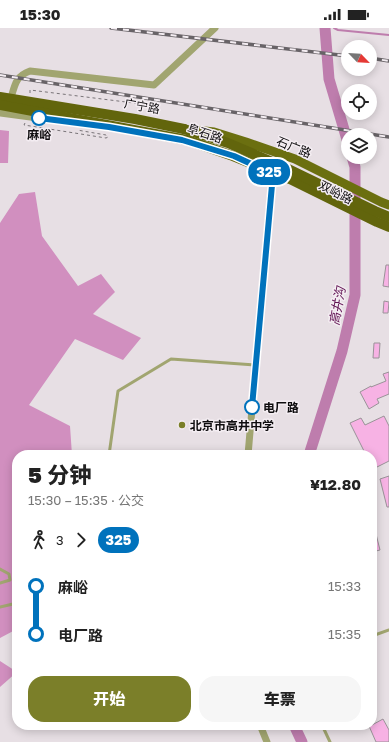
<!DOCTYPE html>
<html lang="zh">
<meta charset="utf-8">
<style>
body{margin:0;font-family:"Golos Text","Noto Sans SC",sans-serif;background:#f6f6f6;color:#222;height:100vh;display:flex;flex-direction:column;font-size:15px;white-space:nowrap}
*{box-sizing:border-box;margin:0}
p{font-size:13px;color:#767676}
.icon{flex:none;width:22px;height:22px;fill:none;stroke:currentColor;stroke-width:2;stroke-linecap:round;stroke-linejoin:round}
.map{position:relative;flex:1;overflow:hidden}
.sheet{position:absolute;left:12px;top:422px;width:365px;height:280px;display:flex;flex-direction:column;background:#fff;border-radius:16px;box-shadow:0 2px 10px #0003}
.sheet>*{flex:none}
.badge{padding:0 8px;border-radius:13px;font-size:14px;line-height:26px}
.needle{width:26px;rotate:115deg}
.tools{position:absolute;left:341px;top:12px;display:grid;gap:8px}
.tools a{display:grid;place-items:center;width:36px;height:36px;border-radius:50%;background:#fff;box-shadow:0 2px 10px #0003;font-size:20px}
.map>.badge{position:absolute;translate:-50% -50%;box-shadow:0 0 0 2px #fff}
.legs{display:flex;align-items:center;gap:6px;height:44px;padding:0 16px;font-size:13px}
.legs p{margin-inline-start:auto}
.head{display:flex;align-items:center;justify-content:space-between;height:68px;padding:0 16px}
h1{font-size:22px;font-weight:800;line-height:30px}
.action{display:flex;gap:8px;margin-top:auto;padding:8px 16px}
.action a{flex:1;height:46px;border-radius:16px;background:#7b7f29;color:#fff;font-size:16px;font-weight:800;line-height:46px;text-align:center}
.action a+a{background:#f6f6f6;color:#222}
ul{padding:0 16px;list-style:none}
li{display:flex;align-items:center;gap:14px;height:48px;font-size:15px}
li i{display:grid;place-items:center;width:6px;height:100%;margin:0 5px;background:currentColor}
li i::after{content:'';width:10px;height:10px;margin:-5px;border:3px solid;border-radius:50%;background:#fff}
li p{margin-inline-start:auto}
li:first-child i{background:linear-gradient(#0000 50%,currentColor 0)}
li:last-child i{background:linear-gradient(currentColor 50%,#0000 0)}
.status{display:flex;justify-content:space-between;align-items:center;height:28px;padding:0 20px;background:#fff;direction:ltr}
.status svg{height:11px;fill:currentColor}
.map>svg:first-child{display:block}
.forest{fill:#d18fbf}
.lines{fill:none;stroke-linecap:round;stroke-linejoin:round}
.stream{stroke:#be7dad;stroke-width:2}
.river{stroke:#be7dad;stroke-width:11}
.building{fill:#f7b2e4;stroke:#9a9398}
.path{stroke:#797478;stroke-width:1;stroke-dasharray:3 3;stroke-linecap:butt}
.service{stroke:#a1a570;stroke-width:3}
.minor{stroke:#a1a570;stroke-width:6}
.tertiary{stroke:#a1a570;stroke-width:7}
.trunk{stroke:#62650c;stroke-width:10}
.rail-casing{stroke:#686367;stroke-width:3.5}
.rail{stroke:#f4edf2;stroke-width:2;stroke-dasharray:6;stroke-linecap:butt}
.primary-bridge{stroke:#6b6f10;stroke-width:9}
.trunk-bridge{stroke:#62650c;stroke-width:10}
.line-1-casing{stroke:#fff;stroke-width:9}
.line-1{stroke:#0072bc;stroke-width:6}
.stop-1-dot{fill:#fff;stroke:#0072bc;stroke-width:2}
.poi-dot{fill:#7b7f29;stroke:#f4edf2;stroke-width:1.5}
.labels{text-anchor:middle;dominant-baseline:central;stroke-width:3;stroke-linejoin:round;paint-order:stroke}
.street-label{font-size:12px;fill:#0f0d0f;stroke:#f4edf2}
.stop-label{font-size:12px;font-weight:bold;fill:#0f0d0f;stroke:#f4edf2}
.poi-label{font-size:12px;font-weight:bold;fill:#0f0d0f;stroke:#f4edf2;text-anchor:start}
.water-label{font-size:13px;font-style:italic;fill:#621554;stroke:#f4edf2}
</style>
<div class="status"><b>15:30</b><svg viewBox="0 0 49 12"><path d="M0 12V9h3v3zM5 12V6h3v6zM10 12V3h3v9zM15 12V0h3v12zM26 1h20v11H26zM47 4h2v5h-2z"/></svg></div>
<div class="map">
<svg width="389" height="714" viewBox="0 0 389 714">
<rect width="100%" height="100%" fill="#e7dfe4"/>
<g class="forest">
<path d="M0,102L9,103L8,135H0Z"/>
<path d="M35,164L42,208L78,258L101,246L115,264L93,286L141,310L123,332L75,311L29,377L70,398L72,427H17V601L0,610V195L19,166Z"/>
<path d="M0,633L17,644L0,659Z"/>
</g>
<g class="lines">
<path class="stream" d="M334,0L338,2L389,7"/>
<g class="river">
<path d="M325,0L329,51L348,115"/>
<path d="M309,427L342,323L355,267V139L352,129"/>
<path d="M294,697L302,714"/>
</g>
</g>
<g class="building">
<path d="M386,237H389V259L383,258Z"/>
<path d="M384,273L389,274L388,285H383Z"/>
<path d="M374,315H380L379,330H373Z"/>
<path d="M389,344V366L377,371L379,375L369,381L360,364L371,358V359L386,353L383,346Z"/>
<path d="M384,388L389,398V433L373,441L372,438V427H366L350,395L361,390L365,397Z"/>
<path d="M389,448V479H387L380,451Z"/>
<path d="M374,498L380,522L372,524V499Z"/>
<path d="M383,691L389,702V714H376L369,698L372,697Z"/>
</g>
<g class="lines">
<g class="path">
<path d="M30,65V62L142,76"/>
<path d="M25,95L24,97L106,110L108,109L106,107L77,102"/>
</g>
<g class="service">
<path d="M109,427L118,363L171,331L255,337"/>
<path d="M0,541L9,546L10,552L0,555"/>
<path d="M0,579L13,576L17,577"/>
<path d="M372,608L389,602"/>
<path d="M322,697L330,714"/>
</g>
<path class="minor" d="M16,658L17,657"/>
<g class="tertiary">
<path d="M11,70C15,56 16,48 30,43L154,57L215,0"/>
<path d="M0,85L53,92"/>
<path d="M248,427L271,162L274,141"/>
<path d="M260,697L267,714"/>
</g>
<path class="trunk" d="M0,69L135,91L184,101"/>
<defs>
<g id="rail">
<path d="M111,0L348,28"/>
<path d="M370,30L389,33"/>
<path d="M0,47L389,109"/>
</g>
</defs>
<use href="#rail" class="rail-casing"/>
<use href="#rail" class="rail"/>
<path class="primary-bridge" d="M196,102L214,104L246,114L295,131L381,174L389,177"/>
<g class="trunk-bridge">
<path d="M0,77L187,112L233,128L290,151L377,194L389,199"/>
<path d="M184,101L228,115L284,139L375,183L389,189"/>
</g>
</g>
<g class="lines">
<defs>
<path id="line-1" d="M39,90L109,99L182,112L234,128L273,146L252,379"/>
</defs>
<use href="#line-1" class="line-1-casing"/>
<use href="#line-1" class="line-1"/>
</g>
<g class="stop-1-dot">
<circle cx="39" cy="90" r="7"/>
<circle cx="252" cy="379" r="7"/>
</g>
<circle class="poi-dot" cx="182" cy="397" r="4"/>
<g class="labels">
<g class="street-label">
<text transform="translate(142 78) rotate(10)">广宁路</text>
<text transform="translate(205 105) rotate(18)">阜石路</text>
<text transform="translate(294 119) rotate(22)">石广路</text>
<text transform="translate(336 164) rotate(27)">双峪路</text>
</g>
<g class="stop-label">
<text x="39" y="106">麻峪</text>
<text x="263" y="379" text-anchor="start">电厂路</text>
</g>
<g class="poi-label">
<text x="190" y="397">北京市高井中学</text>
</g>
<g class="water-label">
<text transform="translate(337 278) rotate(-80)">高井沟</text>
</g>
</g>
</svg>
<div class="tools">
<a><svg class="needle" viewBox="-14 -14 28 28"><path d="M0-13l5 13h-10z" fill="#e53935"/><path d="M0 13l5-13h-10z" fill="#767676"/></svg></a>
<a><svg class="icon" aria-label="locate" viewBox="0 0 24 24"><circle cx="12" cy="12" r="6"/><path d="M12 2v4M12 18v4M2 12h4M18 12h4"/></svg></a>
<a><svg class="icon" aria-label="layers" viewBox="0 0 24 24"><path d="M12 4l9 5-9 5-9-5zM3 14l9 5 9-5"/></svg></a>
</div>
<b class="badge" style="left:269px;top:144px;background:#0072bc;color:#fff">325</b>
<section class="sheet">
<div class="head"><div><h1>5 分钟</h1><p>15:30 – 15:35 · 公交</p></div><b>¥12.80</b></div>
<div class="legs"><svg class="icon" aria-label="walk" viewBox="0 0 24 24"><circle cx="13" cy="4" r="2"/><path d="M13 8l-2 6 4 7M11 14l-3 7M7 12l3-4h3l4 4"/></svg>3<svg class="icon" aria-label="forward" viewBox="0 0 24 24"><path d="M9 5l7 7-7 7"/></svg><b class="badge" style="background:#0072bc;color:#fff">325</b></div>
<ul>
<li><i style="color:#0072bc"></i><b>麻峪</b><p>15:33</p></li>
<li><i style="color:#0072bc"></i><b>电厂路</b><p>15:35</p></li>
</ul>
<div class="action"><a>开始</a><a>车票</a></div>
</section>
</div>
